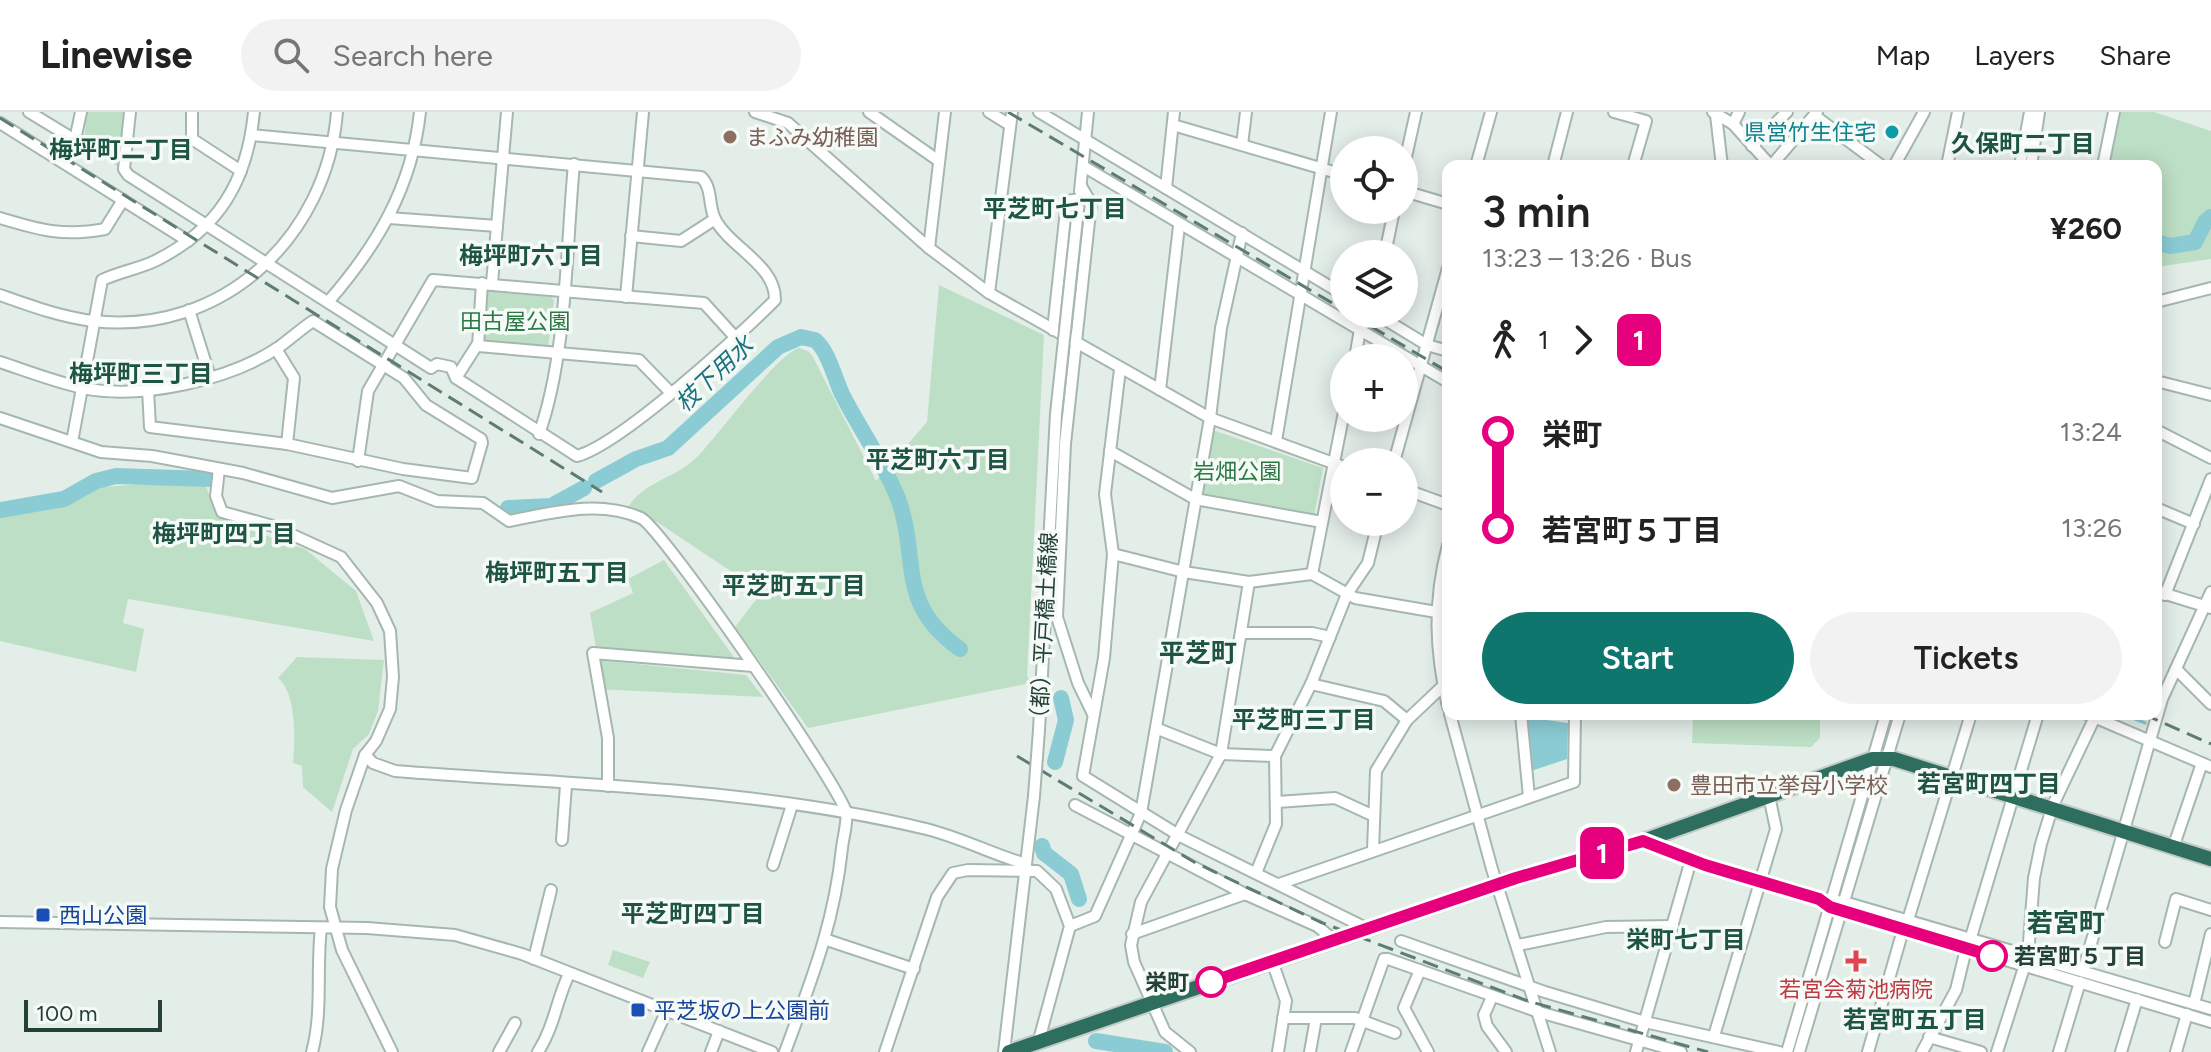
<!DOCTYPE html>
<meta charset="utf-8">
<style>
body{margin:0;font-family:Figtree,"Noto Sans JP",sans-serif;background:#f2f2f2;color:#222;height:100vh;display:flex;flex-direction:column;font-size:30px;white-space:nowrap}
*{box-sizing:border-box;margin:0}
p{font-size:26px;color:#767676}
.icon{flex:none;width:44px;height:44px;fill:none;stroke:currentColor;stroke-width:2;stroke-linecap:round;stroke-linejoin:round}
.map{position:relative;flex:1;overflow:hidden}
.side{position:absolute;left:1442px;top:48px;width:720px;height:560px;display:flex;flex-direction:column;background:#fff;border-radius:16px;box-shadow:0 4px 20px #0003}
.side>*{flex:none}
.badge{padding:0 16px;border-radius:12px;font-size:28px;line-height:52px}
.controls{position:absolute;left:1330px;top:24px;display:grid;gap:16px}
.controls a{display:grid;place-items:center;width:88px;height:88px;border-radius:50%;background:#fff;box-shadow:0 4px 20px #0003;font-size:40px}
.scale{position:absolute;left:24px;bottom:20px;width:138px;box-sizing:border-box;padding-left:8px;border:4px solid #234137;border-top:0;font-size:22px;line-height:28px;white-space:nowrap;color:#234137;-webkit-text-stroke:6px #f5faf7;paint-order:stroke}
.map>.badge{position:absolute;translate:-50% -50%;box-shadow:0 0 0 4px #fff}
.legs{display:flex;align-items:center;gap:12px;height:88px;padding:0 40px;font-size:26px}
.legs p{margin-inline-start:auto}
.overview{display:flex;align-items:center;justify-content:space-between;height:136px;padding:0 40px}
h1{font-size:44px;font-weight:600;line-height:60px}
.action{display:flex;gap:16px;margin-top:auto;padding:16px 40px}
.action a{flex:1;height:92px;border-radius:48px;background:#0f766e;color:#fff;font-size:32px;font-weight:600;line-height:92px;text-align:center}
.action a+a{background:#f2f2f2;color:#222}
ul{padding:0 40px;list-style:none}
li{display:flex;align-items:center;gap:28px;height:96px;font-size:30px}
li i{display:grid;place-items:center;width:12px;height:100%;margin:0 10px;background:currentColor}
li i::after{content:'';width:20px;height:20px;margin:-10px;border:6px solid;border-radius:50%;background:#fff}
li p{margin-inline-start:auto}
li:first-child i{background:linear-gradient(#0000 50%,currentColor 0)}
li:last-child i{background:linear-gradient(currentColor 50%,#0000 0)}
header{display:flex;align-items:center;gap:48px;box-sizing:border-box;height:112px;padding:0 40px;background:#fff;border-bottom:2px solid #e0e0e0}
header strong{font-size:38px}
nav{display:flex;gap:44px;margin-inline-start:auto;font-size:28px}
.search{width:560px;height:72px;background:#f2f2f2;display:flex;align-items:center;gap:20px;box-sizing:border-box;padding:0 28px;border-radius:44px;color:#767676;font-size:30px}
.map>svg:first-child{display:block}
.green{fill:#bddfc5}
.water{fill:#8bccd4}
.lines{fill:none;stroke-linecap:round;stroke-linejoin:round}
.stream{stroke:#8bccd4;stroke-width:3}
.river{stroke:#8bccd4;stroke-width:16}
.minor-casing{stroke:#a6b7b0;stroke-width:14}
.highway-casing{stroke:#c1cac7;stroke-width:18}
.minor{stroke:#fff;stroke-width:10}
.highway{stroke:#2e6e5e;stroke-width:14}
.rail{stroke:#5e7c72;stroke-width:3;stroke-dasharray:16 8;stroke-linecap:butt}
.minor-bridge-casing{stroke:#a6b7b0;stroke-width:14;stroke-linecap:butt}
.minor-bridge{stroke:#fff;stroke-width:10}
.line-1-casing{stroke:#fff;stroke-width:18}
.line-1{stroke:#e6007e;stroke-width:12}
.culture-dot{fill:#0f9aa8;stroke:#f5faf7;stroke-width:3}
.education-dot{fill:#8d6e63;stroke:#f5faf7;stroke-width:3}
.transit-dot{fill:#1a4fb4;stroke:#f5faf7;stroke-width:3}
.stop-1-dot{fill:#fff;stroke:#e6007e;stroke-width:4}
.health-dot{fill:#e0444e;stroke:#f5faf7;stroke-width:3}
.labels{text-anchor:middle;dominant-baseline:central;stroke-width:7;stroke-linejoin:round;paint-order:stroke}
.culture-label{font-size:22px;fill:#0d838f;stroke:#f5faf7;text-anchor:end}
.education-label{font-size:22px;fill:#785e54;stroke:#f5faf7;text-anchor:start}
.park-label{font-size:22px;fill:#2c7946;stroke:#f5faf7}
.street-label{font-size:22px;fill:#234137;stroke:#f5faf7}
.transit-label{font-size:22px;fill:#164399;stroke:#f5faf7;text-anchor:start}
.stop-label{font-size:22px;font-weight:bold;fill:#234137;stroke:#f5faf7;text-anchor:start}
.health-label{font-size:22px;fill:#be3a42;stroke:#f5faf7}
.neighbourhood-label{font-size:24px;font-weight:bold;fill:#1e5444;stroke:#f5faf7}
.water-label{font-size:24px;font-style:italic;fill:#1b727f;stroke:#f5faf7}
.quarter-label{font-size:26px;font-weight:bold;fill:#1e5444;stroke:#f5faf7}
</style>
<header>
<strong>Linewise</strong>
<div class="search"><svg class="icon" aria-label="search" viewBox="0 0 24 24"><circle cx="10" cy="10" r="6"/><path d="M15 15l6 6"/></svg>Search here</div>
<nav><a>Map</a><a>Layers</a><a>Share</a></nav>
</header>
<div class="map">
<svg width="2211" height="940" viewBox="0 0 2211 940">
<rect width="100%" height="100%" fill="#e4eee9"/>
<g class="green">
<path d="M87,0H127L122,49L117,54L84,29Z"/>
<path d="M2119,0H2154L2211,19V147L2156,155V54H2108Z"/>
<path d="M939,173L1044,223L1027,564L1031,571L808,616L735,515L762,480L657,410L625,401C640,369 673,369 697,345C718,324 776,243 799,236L808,239L813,245L876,369L927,310Z"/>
<path d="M484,179L551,185L554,188L548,236L480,232Z"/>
<path d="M1210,317L1323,356L1314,404L1199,385Z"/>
<path d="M204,368L214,398L230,411L305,437L356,479L374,529L128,487L123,511L144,517L136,560L0,529V404L71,377Z"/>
<path d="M664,448L736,548L735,551L596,536L590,501L633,481L628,467Z"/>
<path d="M297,545L384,548L378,599L369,622L353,637L332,700L303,675L302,654L293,651C295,628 297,582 278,566Z"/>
<path d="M596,548L746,563L763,585L596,577Z"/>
<path d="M1693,602H1820V626L1811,635L1692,631Z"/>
<path d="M613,838L650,850L643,866L608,853Z"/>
</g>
<path class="water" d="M1525,605L1568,611L1567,647L1531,659Z"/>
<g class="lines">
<path class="stream" d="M2123,602L2145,611"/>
<g class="river">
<path d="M2156,130L2170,134L2195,130L2205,110L2211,105"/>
<path d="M596,369L636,347L668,336L778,235L801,225L815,228C829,240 834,265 842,282C859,316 883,349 897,384C921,446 894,490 960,537"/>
<path d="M508,396L551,394L584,376"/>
<path d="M0,398L64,387L96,369L116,364L211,367"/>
<path d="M1055,650L1066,608L1061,586"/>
<path d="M1042,734L1044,741L1071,762L1079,787"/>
<path d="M1096,929L1165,940"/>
</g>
<defs>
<g id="minor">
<path d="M29,0L75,28L81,0"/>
<path d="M130,0L124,57L128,63L431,256L437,252L451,255L456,266L577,344C621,332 738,225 775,188C776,153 730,136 715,107C708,94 713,76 701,65L252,23"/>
<path d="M192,0V27L241,59"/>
<path d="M755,0L788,11L929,136L989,181L1210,306L1344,355"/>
<path d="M869,0L939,49"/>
<path d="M989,0L1010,13"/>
<path d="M1039,0L1344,183"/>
<path d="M1614,0L1646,9L1633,54"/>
<path d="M1713,0L1733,12L1771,54L1817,0"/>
<path d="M1716,3L1722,54"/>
<path d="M1815,4L1882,54"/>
<path d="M0,11L188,129"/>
<path d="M1733,12L1739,0"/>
<path d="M1173,13L1344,63"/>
<path d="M1242,33L1246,0"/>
<path d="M1752,34L1787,0"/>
<path d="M1083,54L1448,270"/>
<path d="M1404,54L1416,0"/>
<path d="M1476,54L1491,0"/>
<path d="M1553,54L1567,0"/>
<path d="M1894,54L1924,0"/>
<path d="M1947,54L1958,0"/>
<path d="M2020,54L2030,0"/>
<path d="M2031,54L2039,0"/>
<path d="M2103,54L2114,0"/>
<path d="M1081,74L1091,91L1065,332L1057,505L1078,571L1093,602"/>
<path d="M1166,76L1174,0"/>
<path d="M1080,79L1088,0"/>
<path d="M1404,79L1448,92"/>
<path d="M0,106C40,118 63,125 105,117L123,88"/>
<path d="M389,106L497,114"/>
<path d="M631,124L681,129L715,107"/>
<path d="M929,136L945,0"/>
<path d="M1385,142L1394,98"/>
<path d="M482,171L478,234L639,248L670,280"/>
<path d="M492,171L507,0"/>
<path d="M989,181L1012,0"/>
<path d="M0,183C31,194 61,205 93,209C222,224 327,125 337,0"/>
<path d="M626,185L643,0"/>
<path d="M328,190C377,134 412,75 420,0"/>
<path d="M2156,190L2211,176"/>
<path d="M189,198L210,265"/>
<path d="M1376,202L1427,233L1448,239"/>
<path d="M1053,218L1067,89L1080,87"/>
<path d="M276,237L294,266L287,332"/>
<path d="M1355,246L1360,218L1370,202"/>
<path d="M0,250C27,259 55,270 83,276C141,288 230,268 279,235C290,227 301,217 313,209L404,266L426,293L481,327L482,331L472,366L403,357L287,332L150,315L148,277"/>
<path d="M1120,257L1105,382L1113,442L1104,546L1083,664L1180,724L1368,817"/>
<path d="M456,266L477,233"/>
<path d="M2156,269L2211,283"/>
<path d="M1160,278L1179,114"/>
<path d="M0,306L101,340L152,344L243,361L332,386L399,374L437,389L483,391L509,409C551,401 599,387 641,406C662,416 838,671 846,700C848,709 843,726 842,736C834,813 811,869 785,940"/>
<path d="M2156,318L2211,346"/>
<path d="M539,322C567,243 566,137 574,52"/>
<path d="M1276,329L1331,0"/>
<path d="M72,330L102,168C119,160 138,157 155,149C219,117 247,70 254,0"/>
<path d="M1110,339L1195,387L1322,410"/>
<path d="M358,349L368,279L433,168L704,191L734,224"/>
<path d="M1394,350L1448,156"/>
<path d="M219,357L216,384L222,400L273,414L341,445L377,491L390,519L393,565L390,597L376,629L365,643L346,698L332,757L330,795L342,838L392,940"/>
<path d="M1404,377L1448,393"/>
<path d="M2156,396L2194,412"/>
<path d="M1448,433C1433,489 1435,538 1448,595"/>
<path d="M1113,442L1184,460L1249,470L1312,462L1355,486L1448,502"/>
<path d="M1312,462L1344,300"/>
<path d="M2156,479L2211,496"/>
<path d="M2165,483L2211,367"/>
<path d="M1242,521H1312L1330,525"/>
<path d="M2176,557L2211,592"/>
<path d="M1311,572L1384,589L1407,608"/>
<path d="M1450,602L1492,757L1550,940"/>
<path d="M1521,602L1529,685"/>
<path d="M2087,602L2211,655"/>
<path d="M1158,617L1221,642L1275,644"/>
<path d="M1039,618L1056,302"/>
<path d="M365,643L373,651L395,659C571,673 750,675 922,716C958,724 991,742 1026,752"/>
<path d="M608,674V626L593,541L753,554"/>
<path d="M1277,690L1335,686L1374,704"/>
<path d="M1075,693L1245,782L1317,814L1334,828"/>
<path d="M562,728L566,673"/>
<path d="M1643,729L1705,753L1819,787L1830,795L2211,910"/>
<path d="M2173,736L2202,651"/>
<path d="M1373,738L1376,659L1407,608L1443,574"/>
<path d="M773,753L792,693"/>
<path d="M1256,761L1276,712L1275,644L1311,572L1347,482L1368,451L1378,410"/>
<path d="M1279,772L1574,670L1575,602"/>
<path d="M1819,787L1844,790L2211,897"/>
<path d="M1908,808L1971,602"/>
<path d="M0,810L367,816L455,823L522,842L772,940"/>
<path d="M1070,814L1095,804L1141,701L1210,306L1221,216L1242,121"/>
<path d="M1132,822L1245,782"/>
<path d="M1971,825L2038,602"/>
<path d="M827,828L914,857"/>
<path d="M1401,829L1545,880L1645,910L1779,940"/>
<path d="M2165,830L2176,787L2211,798"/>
<path d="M1518,833L1606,815L1673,814"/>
<path d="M534,847L551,778"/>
<path d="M1272,849L1286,889L1278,940"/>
<path d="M1420,858L1404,896L1428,940"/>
<path d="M2083,859L2162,587L2211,480"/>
<path d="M1492,885L1484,903L1487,914L1506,940"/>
<path d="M2194,892L2211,822"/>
<path d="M1283,906H1355L1395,921"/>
<path d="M1714,924L1776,717L1769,684"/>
<path d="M1929,925L1981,940"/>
<path d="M312,940C323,900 316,857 321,816"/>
<path d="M499,940L515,911"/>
<path d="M538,940C555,913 556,889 569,862"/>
<path d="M648,940L666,900"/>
<path d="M711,940L719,919"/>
<path d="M885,940L937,785L953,761L968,758L1037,759L1056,777L1070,814L1039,928"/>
<path d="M1004,940L1034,684"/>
<path d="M1190,940L1165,920L1134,850L1131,833L1141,790L1221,642L1249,470"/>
<path d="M1310,940L1316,906"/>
<path d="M1351,940L1384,847H1388L1539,900L1681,940"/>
<path d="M1636,940L1691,748"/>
<path d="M1787,940L1886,602"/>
<path d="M1799,940L1900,602"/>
<path d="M1868,940L1903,818"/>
<path d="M1922,940L1956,878L1966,837"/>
<path d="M1997,940L2028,843L2034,766L2041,732L2053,693L2095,605"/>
<path d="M2059,940L2080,870"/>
<path d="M2121,940L2137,887"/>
<path d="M2176,940L2187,902"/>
</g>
<path id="highway" d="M1009,940L1516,766L1643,729L1872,647H1894L2211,747"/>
</defs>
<use href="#minor" class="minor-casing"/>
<use href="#highway" class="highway-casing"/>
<use href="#minor" class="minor"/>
<use href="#highway" class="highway"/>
<g class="rail">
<path d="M1008,0L1344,198"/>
<path d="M0,6L602,380"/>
<path d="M1350,202L1448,260"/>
<path d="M2143,602L2211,632"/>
<path d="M1017,644L1194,750L1320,810L1528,889L1708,940"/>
</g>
<defs>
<g id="minor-bridge">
<path d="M1056,302L1078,97"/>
<path d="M1034,684L1039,618"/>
</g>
</defs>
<use href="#minor-bridge" class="minor-bridge-casing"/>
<use href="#minor-bridge" class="minor-bridge"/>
</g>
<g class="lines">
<defs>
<path id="line-1" d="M1211,870L1516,766L1643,729L1705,753L1819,787L1830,795L1992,844"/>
</defs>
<use href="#line-1" class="line-1-casing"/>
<use href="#line-1" class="line-1"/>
</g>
<circle class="culture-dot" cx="1892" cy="20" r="8"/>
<g class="education-dot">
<circle cx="730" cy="25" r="8"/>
<circle cx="1674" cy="673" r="8"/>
</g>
<g class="transit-dot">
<rect x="35" y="795" width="16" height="16" rx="4"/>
<rect x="630" y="890" width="16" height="16" rx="4"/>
</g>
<g class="stop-1-dot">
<circle cx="1992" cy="844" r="14"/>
<circle cx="1211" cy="870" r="14"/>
</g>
<path class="health-dot" d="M1852 837h8v8h8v8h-8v8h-8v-8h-8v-8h8z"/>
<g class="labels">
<g class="culture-label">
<text x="1876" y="20">県営竹生住宅</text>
</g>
<g class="education-label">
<text x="746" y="25">まふみ幼稚園</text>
<text x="1690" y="673">豊田市立挙母小学校</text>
</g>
<g class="park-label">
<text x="515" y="209">田古屋公園</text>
<text x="1237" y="359">岩畑公園</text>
</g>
<g class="street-label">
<text transform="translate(1044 519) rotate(-87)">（都）平戸橋土橋線</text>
</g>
<g class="transit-label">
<text x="59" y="803">西山公園</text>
<text x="654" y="898">平芝坂の上公園前</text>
</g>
<g class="stop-label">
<text x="2014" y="844">若宮町５丁目</text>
<text x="1189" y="870" text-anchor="end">栄町</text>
</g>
<g class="health-label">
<text x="1856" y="877">若宮会菊池病院</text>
</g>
<g class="neighbourhood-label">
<text x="2023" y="31">久保町二丁目</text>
<text x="121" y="37">梅坪町二丁目</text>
<text x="1055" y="96">平芝町七丁目</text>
<text x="531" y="143">梅坪町六丁目</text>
<text x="141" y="261">梅坪町三丁目</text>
<text x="938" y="347">平芝町六丁目</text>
<text x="224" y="421">梅坪町四丁目</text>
<text x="557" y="460">梅坪町五丁目</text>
<text x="794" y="473">平芝町五丁目</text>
<text x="1304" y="607">平芝町三丁目</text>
<text x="1989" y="671">若宮町四丁目</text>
<text x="693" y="801">平芝町四丁目</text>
<text x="1686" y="827">栄町七丁目</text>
<text x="1915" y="907">若宮町五丁目</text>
</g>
<g class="water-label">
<text transform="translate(714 262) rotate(-43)">枝下用水</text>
</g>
<g class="quarter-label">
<text x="1198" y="541">平芝町</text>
<text x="2066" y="811">若宮町</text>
</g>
</g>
</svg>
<div class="controls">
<a><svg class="icon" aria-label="locate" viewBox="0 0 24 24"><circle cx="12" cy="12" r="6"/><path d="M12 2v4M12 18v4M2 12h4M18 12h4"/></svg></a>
<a><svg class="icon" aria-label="layers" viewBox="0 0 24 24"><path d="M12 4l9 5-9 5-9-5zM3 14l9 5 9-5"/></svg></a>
<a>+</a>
<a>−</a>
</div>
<div class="scale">100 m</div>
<b class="badge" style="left:1602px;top:741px;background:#e6007e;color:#fff">1</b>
<section class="side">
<div class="overview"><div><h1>3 min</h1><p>13:23 – 13:26 · Bus</p></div><b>¥260</b></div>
<div class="legs"><svg class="icon" aria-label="walk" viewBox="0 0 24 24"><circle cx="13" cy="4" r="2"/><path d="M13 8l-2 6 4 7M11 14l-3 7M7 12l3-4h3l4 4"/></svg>1<svg class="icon" aria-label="forward" viewBox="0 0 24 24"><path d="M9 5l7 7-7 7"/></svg><b class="badge" style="background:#e6007e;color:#fff">1</b></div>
<ul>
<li><i style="color:#e6007e"></i><b>栄町</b><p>13:24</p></li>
<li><i style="color:#e6007e"></i><b>若宮町５丁目</b><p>13:26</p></li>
</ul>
<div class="action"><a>Start</a><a>Tickets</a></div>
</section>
</div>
